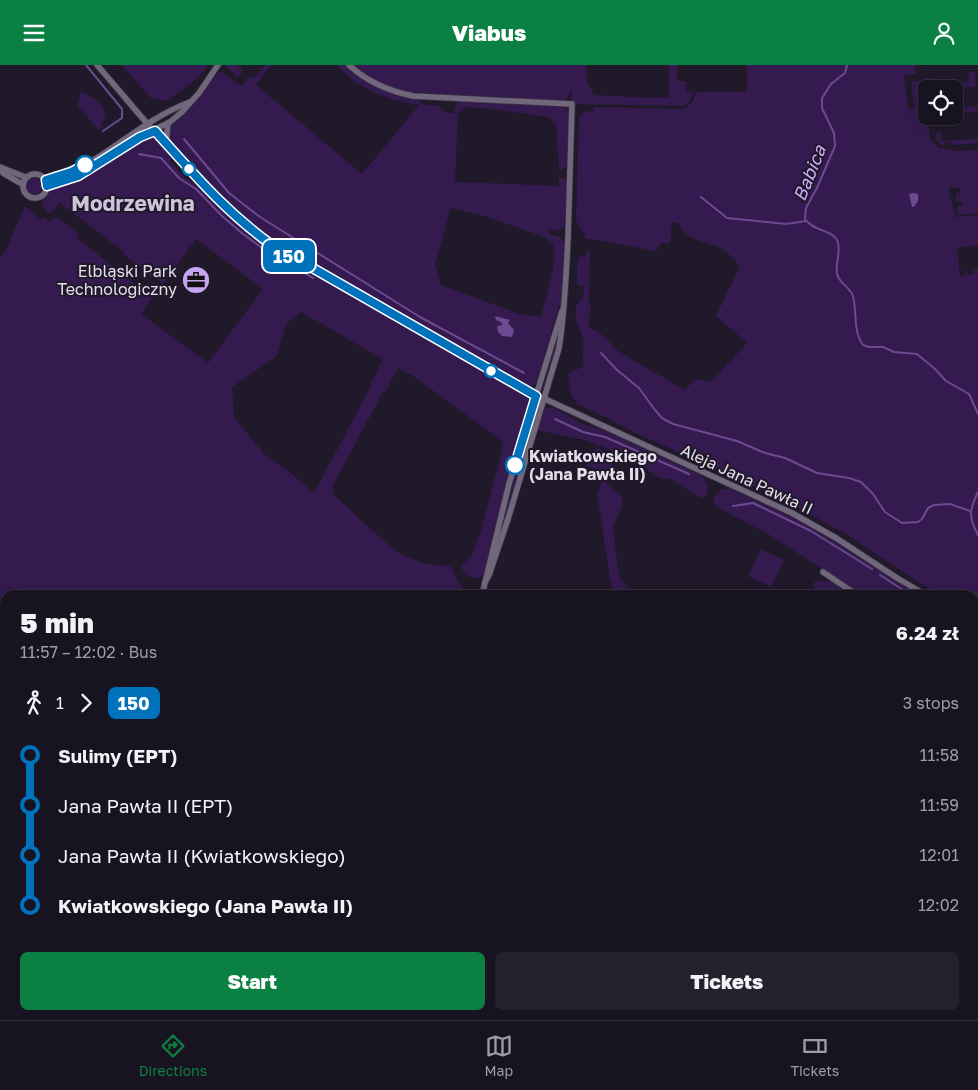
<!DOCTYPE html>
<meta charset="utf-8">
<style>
body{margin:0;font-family:"Golos Text",sans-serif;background:#25202d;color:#f1f3f6;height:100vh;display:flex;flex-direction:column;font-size:19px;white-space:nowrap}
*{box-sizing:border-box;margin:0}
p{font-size:16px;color:#9f9ea5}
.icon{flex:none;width:28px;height:28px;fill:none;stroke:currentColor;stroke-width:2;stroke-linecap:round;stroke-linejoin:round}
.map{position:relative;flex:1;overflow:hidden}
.drawer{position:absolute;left:0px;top:525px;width:979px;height:430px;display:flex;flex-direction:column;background:#181320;border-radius:15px 15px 0 0;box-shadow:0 2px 12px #0003,0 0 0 1px #36323e}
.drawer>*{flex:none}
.badge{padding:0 10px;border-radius:8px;font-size:18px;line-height:32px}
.tools{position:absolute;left:918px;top:15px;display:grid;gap:10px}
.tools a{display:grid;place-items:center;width:45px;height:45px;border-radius:8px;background:#181320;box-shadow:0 2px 12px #0003,0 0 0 1px #36323e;font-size:25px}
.map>.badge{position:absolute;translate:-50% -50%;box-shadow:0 0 0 2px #fff}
.legs{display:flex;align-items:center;gap:8px;height:55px;padding:0 20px;font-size:16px}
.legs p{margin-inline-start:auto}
.head{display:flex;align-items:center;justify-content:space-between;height:85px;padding:0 20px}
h1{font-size:28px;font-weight:800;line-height:38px}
.button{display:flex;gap:10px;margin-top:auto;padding:10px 20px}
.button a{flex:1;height:58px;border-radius:8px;background:#0b8043;color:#fff;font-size:20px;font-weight:800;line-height:58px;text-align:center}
.button a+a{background:#25202d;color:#f1f3f6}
ul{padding:0 20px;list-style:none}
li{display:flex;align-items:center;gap:18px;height:50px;font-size:19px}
li i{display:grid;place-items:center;width:8px;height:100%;margin:0 6px;background:currentColor}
li i::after{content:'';width:12px;height:12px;margin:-6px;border:4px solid;border-radius:50%;background:#181320}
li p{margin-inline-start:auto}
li:first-child i{background:linear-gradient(#0000 50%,currentColor 0)}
li:last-child i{background:linear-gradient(currentColor 50%,#0000 0)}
header{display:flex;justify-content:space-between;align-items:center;height:65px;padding:0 20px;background:#0b8043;color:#fff;font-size:22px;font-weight:800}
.tabs{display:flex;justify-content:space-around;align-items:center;height:70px;border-top:1px solid #36323e;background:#181320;font-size:14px;color:#9f9ea5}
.tabs a{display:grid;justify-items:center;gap:2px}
.tabs .on{color:#0b8043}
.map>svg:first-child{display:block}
.green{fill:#341a4e;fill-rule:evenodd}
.water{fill:#6b4a90}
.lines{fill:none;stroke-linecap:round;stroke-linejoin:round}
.stream{stroke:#6b4a90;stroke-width:2}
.minor-casing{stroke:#3a3442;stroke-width:7}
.minor{stroke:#70677c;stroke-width:5.5}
.line-1-casing{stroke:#fff;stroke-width:11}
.line-1{stroke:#0072bc;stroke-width:8}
.stop-1-dot{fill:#fff;stroke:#0072bc;stroke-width:2.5}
.labels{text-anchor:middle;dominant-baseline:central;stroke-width:4;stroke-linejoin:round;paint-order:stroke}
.poi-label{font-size:16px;fill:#e4dfeb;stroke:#20192a;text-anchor:end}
.stop-label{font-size:16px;font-weight:bold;fill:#e4dfeb;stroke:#20192a;text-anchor:start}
.street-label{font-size:16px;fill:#e4dfeb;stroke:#20192a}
.water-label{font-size:18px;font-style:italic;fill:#cfacfb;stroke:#20192a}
.district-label{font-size:21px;font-weight:bold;fill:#cec4db;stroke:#20192a}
</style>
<header><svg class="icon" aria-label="menu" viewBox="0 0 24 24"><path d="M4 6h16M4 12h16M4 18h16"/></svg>Viabus<svg class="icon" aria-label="person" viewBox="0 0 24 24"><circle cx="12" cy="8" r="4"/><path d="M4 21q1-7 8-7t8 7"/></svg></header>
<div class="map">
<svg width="978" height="955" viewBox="0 0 978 955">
<rect width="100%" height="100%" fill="#20192a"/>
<g class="green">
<path d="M122,0H208C198,16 181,26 165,36L151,33Z"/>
<path d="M225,0H237L243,6L237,12Z"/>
<path d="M265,0H271L256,20L362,109L419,40C386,34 360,26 337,0H346C366,22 393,28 421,34L420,39L439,41L446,48H454L457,37L472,36L560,41L564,42L569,47L567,102L559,106L556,60L549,52L493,44L466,42L458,48L455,117L559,121V112L565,114L567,117L564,162L557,166L550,164L549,169L560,172L564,177L562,232L537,315L534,320C520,325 509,311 498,305C491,300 484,297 476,294L299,193L258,166L216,130L173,78L170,73V62L177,54L188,46L218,8L222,7L241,21L250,11L254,13ZM451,143L485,151L547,173C550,176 553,179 554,183C556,201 546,233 541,251L522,250L441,220L435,199Z"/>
<path d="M353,0H586L587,17L594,30L652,33L669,32V0H677V16H686V26L692,27C692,34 689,39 682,41L572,39V26L564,36L406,27L377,17L366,11Z"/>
<path d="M747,0H918L915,1L916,9L904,10L908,44L914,43L911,16L927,15V13H930V24H926V51H931L932,56H929L930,77H933L939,83L951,85L952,86L978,85V148L958,150L957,141L963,140L962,136H956V128H961L960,123H956L955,122H949L951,136L956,152L978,150V180L957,183L960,211H964L965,205H966L967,210H973V204H978V541L974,540V530H945L926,522L846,469L782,434L627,364L606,352L576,339L577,336L573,334L569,322L568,310L572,306L583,302C584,297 583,295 583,290C583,284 584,280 583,274C579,259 568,245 583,233L584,222L577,220V198L579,192L581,191L584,192L589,185L590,186L589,239L591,240L588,261L594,265L597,266L607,274L614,283L621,288L685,325L695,314L711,317L747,278L716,251L740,201C734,195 729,188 722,184C704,175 689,178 678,158L672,157L670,178H661L656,186L585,173V170L576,156L579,53L585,46L594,47L593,42L682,44C693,40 692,36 697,27H747Z"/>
<path d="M968,7H975L976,22L935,24L936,19L969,17Z"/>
<path d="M81,27C94,33 102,37 106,51L101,60L103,62L99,65L77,40Z"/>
<path d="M977,41V47L954,49V43Z"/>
<path d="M936,68H941V76L978,74V78L951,80V77H945L944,81L937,76Z"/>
<path d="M151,71C161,75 167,85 173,93L170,96L183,111L197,120L230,153L252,170L283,191L526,330L529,333L531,341L509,407L508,417L484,510C473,518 466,510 460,501L472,491L482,462L503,382L501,375L413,311L398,303L386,326L383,327L332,422L334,430L375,468L402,490L422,498L452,502L455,511L467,530H5V950H95L92,955H0V192L5,187L25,141L40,155L44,152L49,157L54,152H57L78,168L77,173L152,233L141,249L208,298L263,224L196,174L163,219L153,211L152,212L123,189L124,187L60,138L51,148H48L43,142V135L51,124L82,112L144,72ZM301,247L383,294L371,318V321L314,428L292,409L264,389L234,352L232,322L277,291L286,259Z"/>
<circle cx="34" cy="121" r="8"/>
<path d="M562,250L555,289L543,328L541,330Z"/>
<path d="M537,339H539L503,463L488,509L511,419L532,348Z"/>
<path d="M548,343H554L580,358L605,366L700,410C707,416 711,424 705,432L701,433L670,414H662L637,398L608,384L585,375L536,365L542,347Z"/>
<path d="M596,382L617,392L605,410V417L622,432V442L613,461L618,505L620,514L636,530H613L597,429L605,409L586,401Z"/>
<path d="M722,424H730L796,454L827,472L918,530H863L768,469L717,442L714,438V432Z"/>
<path d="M761,484L784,495L771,522L748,511Z"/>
<path d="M815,516L833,517L852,530H810Z"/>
<path d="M974,553L978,554V591L974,589Z"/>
<path d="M978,724V783L974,784V732Z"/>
<path d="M97,950H270L266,955H94Z"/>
<path d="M287,950H510L519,955L520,953L514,950H524L525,955H274L277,951L285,954Z"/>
<path d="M536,950H570L562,955H538Z"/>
<path d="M726,950H948V955H729Z"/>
</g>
<g class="water">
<path d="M914,128L918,129V136L914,142H912L909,129Z"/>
<path d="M495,251L510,255L508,258L514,265L512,272L502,271L498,267L497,261L502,260V258L496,255Z"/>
</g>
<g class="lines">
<g class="stream">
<path d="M86,0L122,44V53L103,66"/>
<path d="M847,0L845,8L831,19L822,33V43L834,68L835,81L817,123L806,143L805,154C813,166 832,165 837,175C842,184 835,199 837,209C839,218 850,222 853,231C857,246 853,267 863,280L869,282H883L894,287L917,289L935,304L946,316L969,329L978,349"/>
<path d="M184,74L229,128L260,152L420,252L524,308"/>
<path d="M139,89L161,93L179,113L196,124L223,152L243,169L266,186L313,213"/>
<path d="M701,132L727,153L786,159L806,156"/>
<path d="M601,288L617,305L639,323L655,345L662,353L673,359L737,376L765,388L785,393L817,408L849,413L861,417L873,429L885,447L902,458L918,457L922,454L928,443L934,440L950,439L970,446"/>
<path d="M555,354L583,367L605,372L689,409"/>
<path d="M978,427C969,446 968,451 978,470"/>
<path d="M733,441L753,438L811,466L872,504"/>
<path d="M880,510L911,530"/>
<path d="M974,741L978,737"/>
<path d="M908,955L909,950"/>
</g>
<defs>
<g id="minor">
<path d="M97,0C151,62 203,130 269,178L519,322L792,448L836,473L897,513L926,530"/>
<path d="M349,0C367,17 389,26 413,31L572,39C571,84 569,128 568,173C566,209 565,246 559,283L508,454L489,510L485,517"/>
<path d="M166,78L168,58"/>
<path d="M0,102L25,112"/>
<path d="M0,103L3,108L22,119"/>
<circle cx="35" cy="121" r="12"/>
<path d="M46,115C60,111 73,107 86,100C121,79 152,51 190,37"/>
<path d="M47,121L78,111L140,72L170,57L182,47L199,28L218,0"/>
<path d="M823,507L857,530"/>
<path d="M482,530L509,419L562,246"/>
<path d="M974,549H978"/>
<path d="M974,608L978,611"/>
<path d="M974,865L978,856"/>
<path d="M536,950L538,955"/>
<path d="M955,955V950"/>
</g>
</defs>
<use href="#minor" class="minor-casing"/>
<use href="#minor" class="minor"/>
</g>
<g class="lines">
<defs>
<path id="line-1" d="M85,100L71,107L46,115L47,121L78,111L140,72L155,66C193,108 223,144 269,178L536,331L515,400"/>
</defs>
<use href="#line-1" class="line-1-casing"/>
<use href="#line-1" class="line-1"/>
</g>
<defs>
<symbol id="office-disc" viewBox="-11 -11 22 22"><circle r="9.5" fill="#c7a6f0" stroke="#20192a"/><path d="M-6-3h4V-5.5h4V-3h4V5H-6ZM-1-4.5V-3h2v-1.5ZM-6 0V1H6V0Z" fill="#111"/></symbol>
</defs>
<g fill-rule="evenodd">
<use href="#office-disc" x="180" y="199" width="32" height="32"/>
</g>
<g class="stop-1-dot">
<circle cx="85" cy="100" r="9"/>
<circle cx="189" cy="104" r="6"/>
<circle cx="491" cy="306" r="6"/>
<circle cx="515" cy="400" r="9"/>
</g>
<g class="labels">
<g class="poi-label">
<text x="177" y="206">Elbląski Park<tspan x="177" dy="18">Technologiczny</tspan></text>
</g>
<g class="stop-label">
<text x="529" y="391">Kwiatkowskiego<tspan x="529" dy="18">(Jana Pawła II)</tspan></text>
</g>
<g class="street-label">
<text transform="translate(747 414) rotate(25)">Aleja Jana Pawła II</text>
</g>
<g class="water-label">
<text transform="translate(809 108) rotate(-68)">Babica</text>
</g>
<g class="district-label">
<text x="133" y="138">Modrzewina</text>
</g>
</g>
</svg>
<div class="tools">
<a><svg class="icon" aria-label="locate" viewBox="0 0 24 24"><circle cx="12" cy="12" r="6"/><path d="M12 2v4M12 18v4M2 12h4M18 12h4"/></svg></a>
</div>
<b class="badge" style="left:289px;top:191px;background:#0072bc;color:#fff">150</b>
<section class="drawer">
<div class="head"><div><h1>5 min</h1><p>11:57 – 12:02 · Bus</p></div><b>6.24 zł</b></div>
<div class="legs"><svg class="icon" aria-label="walk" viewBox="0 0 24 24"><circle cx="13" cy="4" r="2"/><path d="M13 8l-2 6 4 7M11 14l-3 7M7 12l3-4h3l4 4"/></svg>1<svg class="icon" aria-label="forward" viewBox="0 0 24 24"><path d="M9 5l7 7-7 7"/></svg><b class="badge" style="background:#0072bc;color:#fff">150</b><p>3 stops</p></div>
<ul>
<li><i style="color:#0072bc"></i><b>Sulimy (EPT)</b><p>11:58</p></li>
<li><i style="color:#0072bc"></i><span>Jana Pawła II (EPT)</span><p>11:59</p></li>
<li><i style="color:#0072bc"></i><span>Jana Pawła II (Kwiatkowskiego)</span><p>12:01</p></li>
<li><i style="color:#0072bc"></i><b>Kwiatkowskiego (Jana Pawła II)</b><p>12:02</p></li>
</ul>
<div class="button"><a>Start</a><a>Tickets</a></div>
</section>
</div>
<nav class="tabs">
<a class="on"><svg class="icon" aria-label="directions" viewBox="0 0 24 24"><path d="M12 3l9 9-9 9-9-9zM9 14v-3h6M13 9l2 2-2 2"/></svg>Directions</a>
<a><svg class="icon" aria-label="map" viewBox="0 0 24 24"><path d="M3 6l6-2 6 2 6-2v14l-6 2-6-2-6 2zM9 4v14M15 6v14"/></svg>Map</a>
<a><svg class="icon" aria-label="tickets" viewBox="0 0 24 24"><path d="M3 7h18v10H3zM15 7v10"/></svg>Tickets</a>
</nav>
